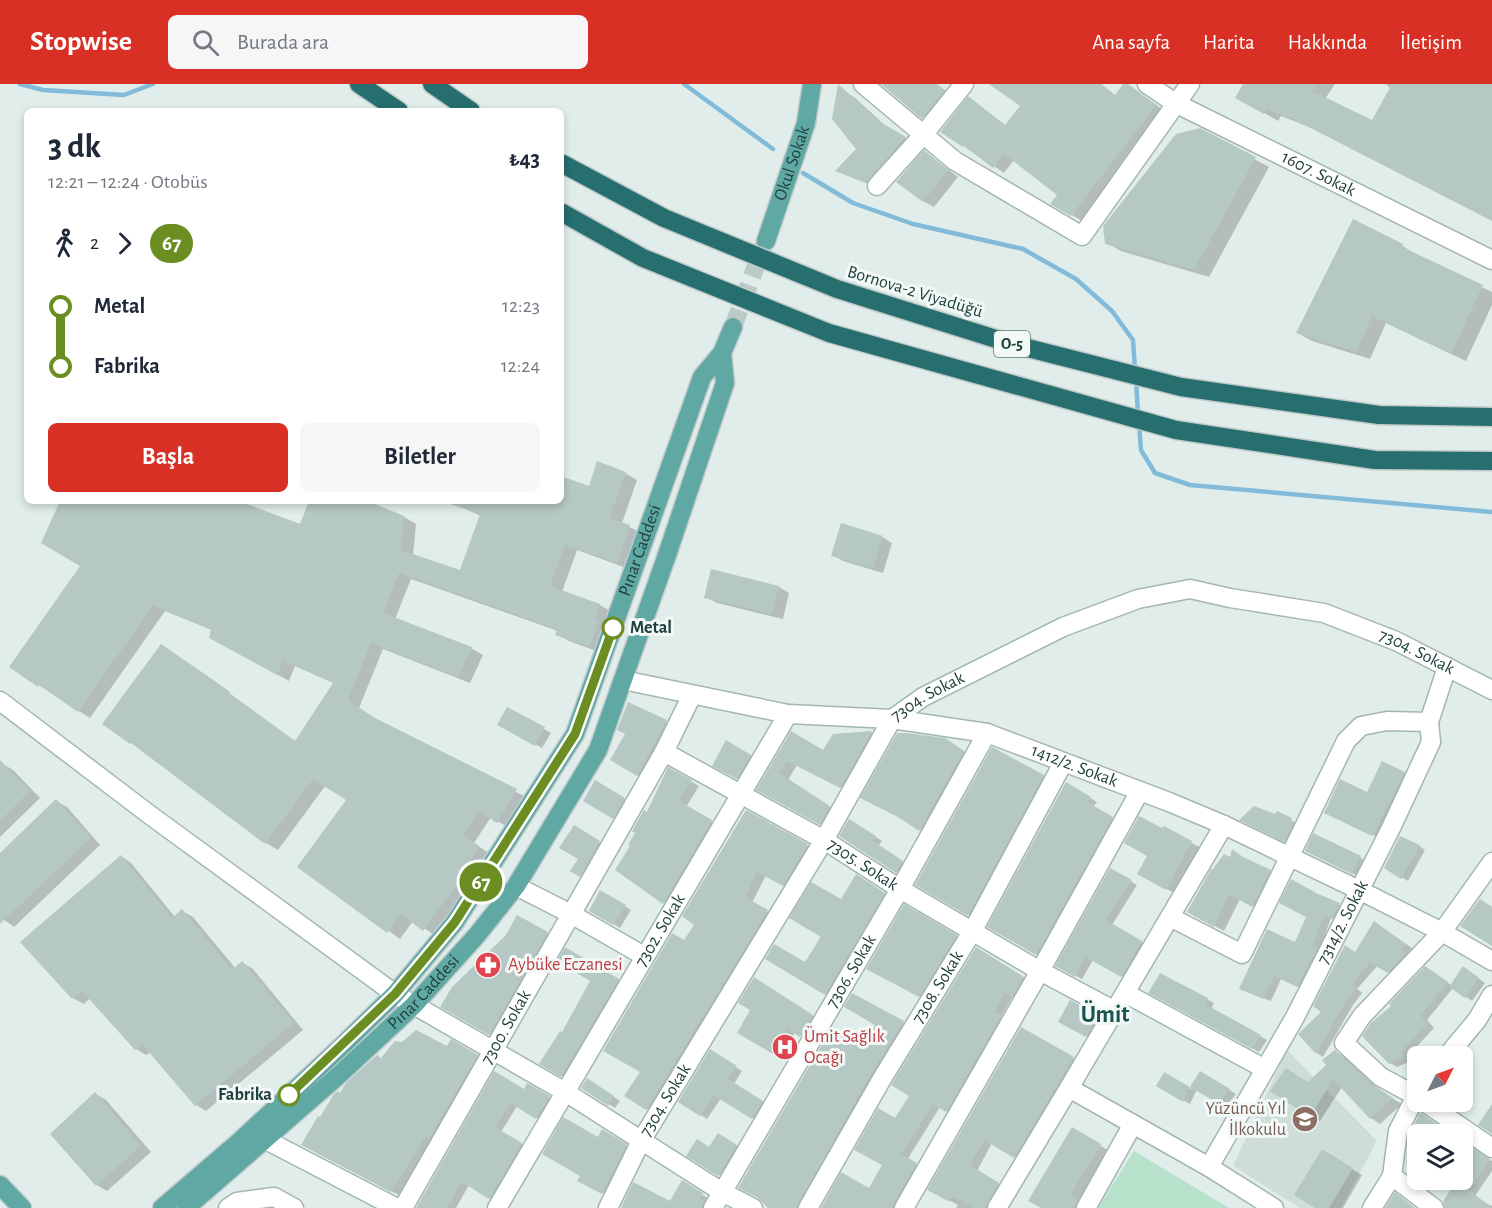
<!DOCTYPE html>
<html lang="tr">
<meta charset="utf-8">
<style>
body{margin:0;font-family:"Alegreya Sans",sans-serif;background:#f6f6f7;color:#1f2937;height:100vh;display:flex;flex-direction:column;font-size:22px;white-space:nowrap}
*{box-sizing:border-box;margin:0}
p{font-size:20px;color:#747a83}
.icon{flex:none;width:33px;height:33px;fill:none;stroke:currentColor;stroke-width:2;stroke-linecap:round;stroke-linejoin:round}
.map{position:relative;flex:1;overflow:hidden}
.sheet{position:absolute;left:24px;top:24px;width:540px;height:396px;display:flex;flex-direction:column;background:#fff;border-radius:9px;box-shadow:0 3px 9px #0003}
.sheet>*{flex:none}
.badge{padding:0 12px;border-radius:20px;font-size:21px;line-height:39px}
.needle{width:39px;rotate:48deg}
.controls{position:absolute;left:1407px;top:962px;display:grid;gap:12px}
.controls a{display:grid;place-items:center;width:66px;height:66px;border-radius:9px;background:#fff;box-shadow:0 3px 9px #0003;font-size:30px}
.map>.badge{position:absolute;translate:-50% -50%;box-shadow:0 0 0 3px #fff}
.legs{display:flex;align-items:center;gap:9px;height:66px;padding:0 24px;font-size:20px}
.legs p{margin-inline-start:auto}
.headline{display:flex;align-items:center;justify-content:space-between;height:102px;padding:0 24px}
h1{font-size:33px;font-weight:700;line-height:45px}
.primary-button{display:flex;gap:12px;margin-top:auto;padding:12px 24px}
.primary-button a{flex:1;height:69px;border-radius:9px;background:#d93025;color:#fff;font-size:24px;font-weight:700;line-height:69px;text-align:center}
.primary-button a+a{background:#f6f6f7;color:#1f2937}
ul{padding:0 24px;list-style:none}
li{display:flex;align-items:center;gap:21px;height:60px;font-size:22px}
li i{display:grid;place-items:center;width:9px;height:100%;margin:0 8px;background:currentColor}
li i::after{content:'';width:15px;height:15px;margin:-8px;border:4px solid;border-radius:50%;background:#fff}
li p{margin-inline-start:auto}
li:first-child i{background:linear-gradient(#0000 50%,currentColor 0)}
li:last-child i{background:linear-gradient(currentColor 50%,#0000 0)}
header{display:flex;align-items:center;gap:36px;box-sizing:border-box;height:84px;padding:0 30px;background:#d93025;color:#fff}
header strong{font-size:28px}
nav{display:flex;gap:33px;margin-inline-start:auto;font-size:21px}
.search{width:420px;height:54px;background:#f6f6f7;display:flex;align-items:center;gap:15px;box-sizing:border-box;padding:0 21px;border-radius:9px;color:#747a83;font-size:22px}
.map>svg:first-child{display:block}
.built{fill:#cfddd9}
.green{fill:#b7e1cb}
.shadow{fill:#0003}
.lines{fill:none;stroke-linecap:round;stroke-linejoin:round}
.stream{stroke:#82bad9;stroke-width:4.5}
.building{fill:#b6c8c4}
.major-tunnel{stroke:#bacac7;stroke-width:18;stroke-dasharray:18 9;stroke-linecap:butt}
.minor-casing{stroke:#a3b6b3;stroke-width:21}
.major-casing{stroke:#c0cac9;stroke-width:21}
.highway-casing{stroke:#c0cac9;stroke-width:21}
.minor{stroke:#fff;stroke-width:18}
.major{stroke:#60a8a3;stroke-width:18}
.highway{stroke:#276f6f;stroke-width:18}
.highway-bridge-casing{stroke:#c0cac9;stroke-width:21;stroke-linecap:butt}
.highway-bridge{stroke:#276f6f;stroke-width:18}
.line-1-casing{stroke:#fff;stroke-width:14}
.line-1{stroke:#6b8e23;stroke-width:9}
.stop-1-dot{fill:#fff;stroke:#6b8e23;stroke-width:3}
.labels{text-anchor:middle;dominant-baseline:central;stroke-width:6;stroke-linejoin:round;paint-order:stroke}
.shield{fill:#f2f9f7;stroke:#5e7875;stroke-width:1.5}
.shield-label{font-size:16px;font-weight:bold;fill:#1f403d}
.street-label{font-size:18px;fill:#1f403d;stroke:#f2f9f7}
.stop-label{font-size:18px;font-weight:bold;fill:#1f403d;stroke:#f2f9f7;text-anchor:start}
.health-label{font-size:18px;fill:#be3a42;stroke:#f2f9f7;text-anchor:start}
.education-label{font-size:18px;fill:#785e54;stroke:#f2f9f7;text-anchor:end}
.district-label{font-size:24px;font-weight:bold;fill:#195451;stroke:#f2f9f7}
</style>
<header>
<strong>Stopwise</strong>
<div class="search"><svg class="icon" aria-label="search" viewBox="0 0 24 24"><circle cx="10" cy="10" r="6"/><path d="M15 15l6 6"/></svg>Burada ara</div>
<nav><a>Ana sayfa</a><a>Harita</a><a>Hakkında</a><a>İletişim</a></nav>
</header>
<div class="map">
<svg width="1492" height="1124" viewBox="0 0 1492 1124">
<rect width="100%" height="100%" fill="#e1edea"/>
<path class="built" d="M1287,966L1377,1057L1341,1124H1300L1233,1082Z"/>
<path class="green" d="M1134,1067L1229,1124H1098Z"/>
<g class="shadow">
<path d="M883,0H936L955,13L933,39L923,33Z"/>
<path d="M991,0H1101L1116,12L1127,0L1166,28L1082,137L1052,119L1059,111L1014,76L1004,89L964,62L969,14L1006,42L1022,22Z"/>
<path d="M1245,0H1335L1325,15L1372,38L1391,5L1386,0H1489L1492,2V136L1312,44L1281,32L1278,37L1237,13Z"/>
<path d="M845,8L854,13L889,45L914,59L876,103L837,87L858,65Z"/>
<path d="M1200,46L1269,83L1209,193L1121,167L1107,159Z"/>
<path d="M925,68L958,93L934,123L923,117Z"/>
<path d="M1354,137L1403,162L1416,171L1492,208V221L1466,277L1386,239L1370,275L1312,257L1298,249Z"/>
<path d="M625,389L637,396L622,439L641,449L629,485L577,466L562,508L600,521L612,528L602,569L569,557L557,550L558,547L411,495L395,535L471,564L483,571L470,599L383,565L359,624L379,637L528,714L509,744L491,733L474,759L490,770L436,852L413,837L400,855L300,783L348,716L326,701L278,766L266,759L142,666L104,640L173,569L230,608L229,609L296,658L334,599L295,582L289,597L211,553L212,546L165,527L90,634L11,583L82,481L62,417H235L301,442L311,417H364L404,433L416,440L413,471L461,488L481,432L457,421L458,417H561V393L590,404Z"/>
<path d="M882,453L892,459L883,489L843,477L833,471Z"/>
<path d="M779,503L789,509L783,535L717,519L706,513Z"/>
<path d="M629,620L675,643L647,696L612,676L626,650Z"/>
<path d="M508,625L551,649L542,664L499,640Z"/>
<path d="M791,649L824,668L834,651L872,649L881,654L850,708L797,681L788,696L838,729L830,745L758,705Z"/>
<path d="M727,658L761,678L748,700L714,681Z"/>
<path d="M954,661L971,672L928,750L903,735Z"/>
<path d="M993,665L1049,696L975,834L917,800Z"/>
<path d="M3,680L13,686L40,714L0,753V683Z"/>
<path d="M669,685L699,702L686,723L719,742L671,823L617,786L632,762L637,748Z"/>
<path d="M1404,689L1411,693L1380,754L1332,732Z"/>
<path d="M596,698L630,719L620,737L585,716Z"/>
<path d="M1066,700L1097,718L1093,723L1118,738L1043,874L989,843Z"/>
<path d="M56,717L67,723L100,761L14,843L0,833V771Z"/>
<path d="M747,728L815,766L791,806L766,791L752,819L775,832L655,1030L626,1012L642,988L685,858L696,841Z"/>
<path d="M1277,729L1298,740L1292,760L1248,739L1276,732Z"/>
<path d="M856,741L882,757L878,762L909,782L903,792L841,752Z"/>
<path d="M1164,744L1201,764L1176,810L1139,790Z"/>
<path d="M584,749L610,765L591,798L572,786L580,774Z"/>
<path d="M1314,751L1367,777L1360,793L1313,771Z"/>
<path d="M1419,762L1425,766L1408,797L1386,784Z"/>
<path d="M121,772L131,779L175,833L182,827L193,833L236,885L243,879L253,885L303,946L206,1027L196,1021L151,968L146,971L136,965L90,914L84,920L73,914Z"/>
<path d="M1243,773L1280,793L1263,827L1240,815L1224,847L1189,827Z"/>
<path d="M1111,786L1137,801L1112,841L1148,862L1129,896L1093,876L1082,895L1057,882Z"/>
<path d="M863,796L891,814L832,914L767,875L805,880L841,817Z"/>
<path d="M601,808L631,826L620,844L591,826Z"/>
<path d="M1318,811L1346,824L1339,837L1331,834L1305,906L1281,895L1271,917L1247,908L1295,860Z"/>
<path d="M905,822L963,856L926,916L868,885Z"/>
<path d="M517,833L560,856L502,957L442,922L507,852Z"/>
<path d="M1381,843L1412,864L1395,891L1378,881L1357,905L1362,909L1353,921L1323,973L1317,969L1300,950L1323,928Z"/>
<path d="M566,865L627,902L571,997L541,980L562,950L592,896Z"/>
<path d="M984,869L1030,898L1020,916L1013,912L1001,933L1008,937L954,1031L940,1023L907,1076L923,1085L901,1124H822L870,1106L884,1081L895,1036L911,1012Z"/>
<path d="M1432,888L1451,901L1470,888L1485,899L1472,917L1453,904L1427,936L1434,944L1407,973L1411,977L1397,983L1390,979Z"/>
<path d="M1160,891L1214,919L1211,925L1267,956L1259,968L1150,908Z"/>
<path d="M761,899L819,936L808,955L795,948L781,972L739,948L752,925Z"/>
<path d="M853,911L911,943L805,1124H771L877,940Z"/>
<path d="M1070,918L1105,936L1093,956L1060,937Z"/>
<path d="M1021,945L1080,979L1022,1077L992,1059L977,1087L1005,1105L994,1124H956L958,1121L929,1105Z"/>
<path d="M451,957L484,976L399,1111L310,1065L320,1035L341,1011L382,976L447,964Z"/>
<path d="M711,967L742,987L734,1000L769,1022L759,1038L721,1014L707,1035L680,1018Z"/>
<path d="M1335,968L1345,973L1383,1009L1402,1020L1380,1040L1371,1034L1342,1003L1320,1037L1310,1031L1309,1000L1328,981Z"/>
<path d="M495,989L525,1007L528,1001L556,1017L544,1038L517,1022L501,1048L528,1064L496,1118L469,1101L456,1124H418Z"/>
<path d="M1201,989L1236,1010L1226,1023L1197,1005L1190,1020L1158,1002L1164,990L1191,1005Z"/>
<path d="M587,996L620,1017L615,1024L583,1004Z"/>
<path d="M95,1010L106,1016L151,1068L107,1107L97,1101Z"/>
<path d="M1428,1035L1449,1050H1418L1410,1056Z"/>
<path d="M1073,1045L1109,1067L1079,1117L1087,1121L1086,1124H1044Z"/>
<path d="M603,1047L632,1066L610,1112L586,1101L582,1091Z"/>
<path d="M719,1051L743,1066L726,1095L688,1071L710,1065Z"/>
<path d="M1462,1060L1492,1077V1087L1475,1112L1491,1122L1492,1121V1124H1446L1460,1095H1462Z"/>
<path d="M1322,1067L1362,1091L1343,1124H1318Z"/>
<path d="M689,1102L709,1115L711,1124H622L670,1119Z"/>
</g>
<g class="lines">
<g class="stream">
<path d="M20,0L43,6L124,11L153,0"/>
<path d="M684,0L773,65"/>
<path d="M803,89L853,119L913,140L1023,165L1076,195L1112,227L1133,256L1135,286"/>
<path d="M1136,295L1138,331"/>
<path d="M1139,340L1141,366L1155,389L1190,401L1492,428"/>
</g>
</g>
<g class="building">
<path d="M838,0L880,38L906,53L866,99L835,87L856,65L832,35Z"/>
<path d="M881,0H937L945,6L922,35Z"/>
<path d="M989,0H1100L1115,11L1123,0H1128L1156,21L1071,132L1050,120L1057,111L1004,70L993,84L964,62L963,63L940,48L968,12L1005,41L1020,22Z"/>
<path d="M1243,0H1317L1312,7L1372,36L1392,0H1492V137L1297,37L1267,25L1264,30L1235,14Z"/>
<path d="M1200,44L1256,73L1194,186L1105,160L1103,142L1176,50Z"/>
<path d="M924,66L948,86L923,118L896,98Z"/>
<path d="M1353,135L1403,160L1402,163L1483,201L1451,270L1372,232L1356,268L1296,249Z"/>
<path d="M597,377L626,388L609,434L630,441L617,479L565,461L550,502L600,520L595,535L599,536L590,563L555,551L557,545L399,489L383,529L472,563L458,593L371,559L348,616L373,633L517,705L497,739L479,727L463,751L479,762L466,783L468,785L423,847L401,830L387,849L297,783L346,716L313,695L265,760L131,659L130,660L102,640L161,560L219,600L218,601L295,657L333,599L283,576L277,591L209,554L211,545L153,521L78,628L39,601L38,603L9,583L80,482L41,459L60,417H239L300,440L309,417H368L404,432L401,466L460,486L480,430L447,419V417H561V392L589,402Z"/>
<path d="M841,439L883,452L873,484L831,472Z"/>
<path d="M711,485L779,502L772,530L704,514Z"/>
<path d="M628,618L667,636L637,692L610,676L625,650L617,646Z"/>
<path d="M507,623L545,643L535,662L497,641Z"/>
<path d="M791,647L823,666L833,650L872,647L840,704L787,677L779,689L830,722L820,741L756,706Z"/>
<path d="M897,649H907L945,654L964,667L919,747L898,733L860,714Z"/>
<path d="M726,656L751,671L737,695L712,682Z"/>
<path d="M992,663L1044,691L968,832L915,801Z"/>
<path d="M0,676L30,707L0,737Z"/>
<path d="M1382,677L1405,688L1372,752L1324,729L1340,695L1367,708Z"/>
<path d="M668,683L692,696L679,717L712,736L663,820L615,786L630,762L628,761L635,749L632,747L644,726L647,728Z"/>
<path d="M595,696L625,714L613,735L583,717Z"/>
<path d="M1066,698L1091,713L1087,718L1113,733L1036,871L987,843Z"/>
<path d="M56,715L91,754L0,840V769Z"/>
<path d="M1254,722L1275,730L1277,727L1292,734L1291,738L1293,739L1284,758L1239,736Z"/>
<path d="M746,726L808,760L783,802L757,788L745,813L768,826L646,1026L624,1012L640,988L603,967L672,849L684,856L694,841L682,832Z"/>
<path d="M1139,732L1162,744L1164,742L1192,757L1166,806L1137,790L1147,772L1124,759Z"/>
<path d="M849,735L876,752L873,757L903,777L896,789L839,752Z"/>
<path d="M574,741L600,757L580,793L570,787L578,775L559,764Z"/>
<path d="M1313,749L1361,772L1352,790L1305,767Z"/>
<path d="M1400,752L1420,761L1401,795L1384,784Z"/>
<path d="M1232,765L1243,773L1271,786L1252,823L1229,810L1214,843L1187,828L1211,785H1213L1224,770L1230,773Z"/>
<path d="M121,771L172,834L182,825L232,886L242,877L294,939L195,1022L142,960L135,966L82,907L72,915L20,858Z"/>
<path d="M1110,784L1132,796L1106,836L1142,857L1121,893L1086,873L1075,893L1055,882Z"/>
<path d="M856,790L885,809L825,911L765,875L774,860L805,878L821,853L789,834L811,798L841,815Z"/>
<path d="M1291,795L1318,810L1340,819L1332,835L1324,832L1313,861L1318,863L1297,903L1274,892L1264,915L1239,905L1267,845L1295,858L1306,833L1279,819Z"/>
<path d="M600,806L626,821L613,841L589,827Z"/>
<path d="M1480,815L1492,823V862L1460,842Z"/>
<path d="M904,820L957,851L919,913L866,885Z"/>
<path d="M517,831L548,848L489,951L440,923L452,903L506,851Z"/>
<path d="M1374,837L1406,860L1402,866L1406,869L1388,889L1370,879L1352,900L1357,904L1346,917L1316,970L1298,950L1321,928L1313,922L1345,861L1355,868Z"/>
<path d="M565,863L619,895L561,993L539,980L560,947L562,948L590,897L557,877Z"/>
<path d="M976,863L1024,893L1012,913L1005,909L995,928L1001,932L946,1028L933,1020L901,1070L917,1079L891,1124H821L841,1088L869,1104L882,1081L854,1066L878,1024L895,1034L909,1012L891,1001Z"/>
<path d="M1425,882L1448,898L1421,932L1428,940L1401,968L1405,973L1389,980L1362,952L1371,939L1391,922L1389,920Z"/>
<path d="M1463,882L1479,894L1465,914L1449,903Z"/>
<path d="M1160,889L1208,914L1205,920L1261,951L1252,965L1148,909Z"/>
<path d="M754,893L813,931L800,953L788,945L773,970L737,949L750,926L738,919Z"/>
<path d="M852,909L904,937L855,1017H856L797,1124H768L758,1114L738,1104L831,945L862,963L875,941L844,923Z"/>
<path d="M1070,916L1099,931L1086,953L1058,938Z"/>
<path d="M1021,943L1074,973L1014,1074L984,1056L970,1081L999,1099L985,1124H973L953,1112L950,1118L927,1106Z"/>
<path d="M416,946L447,962L451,955L478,971L429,1054L426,1052L391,1108L301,1061L318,1032L320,1033L334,1010L338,1007L340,1009L346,999L377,971L381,974L395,957L402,958Z"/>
<path d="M710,965L737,982L728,995L763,1017L752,1035L713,1011L700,1032L678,1018Z"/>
<path d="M1335,966L1373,1001L1393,1014L1370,1035L1333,995L1310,1033L1270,1007L1286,984L1308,998L1326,981L1322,976Z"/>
<path d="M494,987L524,1005L527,999L550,1012L536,1035L510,1019L495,1043L522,1059L489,1115L462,1098L446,1124H416Z"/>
<path d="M1200,987L1230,1005L1219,1020L1190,1003Z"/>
<path d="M1164,988L1190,1003L1183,1018L1156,1002Z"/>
<path d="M587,994L614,1012L608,1022L581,1004Z"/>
<path d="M95,1008L141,1062L96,1102L50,1050Z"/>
<path d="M1492,1020V1050L1478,1041Z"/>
<path d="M1420,1029L1440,1042L1434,1050H1418V1063L1408,1057L1409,1050Z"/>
<path d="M563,1033L598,1053L602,1045L627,1060L602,1110L577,1097L580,1092L542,1070Z"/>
<path d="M1072,1043L1101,1060L1071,1110L1078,1115L1074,1124H1041L1028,1117Z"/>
<path d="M718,1049L737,1061L718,1092L686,1072L697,1055L709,1063Z"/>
<path d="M1466,1060L1490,1075L1469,1106L1492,1124H1445L1443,1117L1458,1095H1462V1065Z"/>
<path d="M1322,1065L1353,1084L1329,1124H1315L1294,1111Z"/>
<path d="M682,1096L703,1109L700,1114L704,1117L702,1124H621L633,1098L670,1117Z"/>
<path d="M1395,1108L1415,1124H1385Z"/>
</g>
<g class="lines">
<path class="major-tunnel" d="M733,243L765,158"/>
<defs>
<g id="minor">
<path d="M863,0L955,77L1082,152L1190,0"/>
<path id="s1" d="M1147,0L1175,19L1492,176"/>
<path d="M877,102L923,51L964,0"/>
<path id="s2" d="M623,596L788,630L892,635L987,649L1169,718L1224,741L1361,807L1442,848L1492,877"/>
<path id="s3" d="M692,611L664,668L824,756L900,805L1040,887L1115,927"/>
<path d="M0,617L150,731L395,910L567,1009L722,1108L753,1124"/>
<path d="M516,802L571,830L644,872"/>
<path d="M1170,833L1242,870L1346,657L1361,642L1387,637L1429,638"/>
<path d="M1125,909L1265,985"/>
<path d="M1447,972L1477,936L1492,911"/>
<path d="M1069,1004L1209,1083L1274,1124"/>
<path d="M1418,1013L1381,993L1344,959L1362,932L1442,848L1492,778"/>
<path d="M1423,1017L1492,1064"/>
<path d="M256,1044L266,1056L397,1124"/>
<path id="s4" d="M1209,1083L1295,933L1391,744L1431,658L1429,638L1447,583"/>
<path d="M1392,1092L1434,1124"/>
<path d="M228,1124L237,1118L274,1113L294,1124"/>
<path id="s5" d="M403,1124L664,668"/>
<path id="s6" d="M497,1124L788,630"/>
<path id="s7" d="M608,1124L641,1057L824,756L892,635L923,613L1063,543L1138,515L1190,505L1230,514L1324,529L1396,557L1492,606"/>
<path id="s8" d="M713,1124L900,805L987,649"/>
<path id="s9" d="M808,1124L883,993L972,848L1063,679"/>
<path d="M904,1124L1040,887L1140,707"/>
<path d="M997,1124L1069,1004L1224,741"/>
<path d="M1086,1124L1133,1040"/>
<path d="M1372,1124L1392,1092L1398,1047L1418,1008"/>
</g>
<g id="major">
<path id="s10" d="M766,157L806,39L812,0"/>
<path d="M0,1101L22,1124"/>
<path id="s11" d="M162,1124L240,1057L341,963L395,910L455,838L575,650L702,293L722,269L733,243"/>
<path id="s12" d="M186,1124L340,990L414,921L477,851L516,802L598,666L667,471L725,299L722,269"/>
</g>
<g id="highway">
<path d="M359,0L399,27"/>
<path d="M432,0L471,27"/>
</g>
</defs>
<use href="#minor" class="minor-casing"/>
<use href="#major" class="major-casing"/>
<use href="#highway" class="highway-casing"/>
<use href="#minor" class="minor"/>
<use href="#major" class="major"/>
<use href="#highway" class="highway"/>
<defs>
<g id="highway-bridge">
<path d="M561,79L664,134L837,205L1012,260L1181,303L1379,331L1492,333"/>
<path d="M561,128L643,174L829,249L1176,346L1375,376L1492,377"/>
</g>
</defs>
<use href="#highway-bridge" class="highway-bridge-casing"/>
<use href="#highway-bridge" class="highway-bridge"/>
</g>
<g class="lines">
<defs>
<path id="line-1" d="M289,1011L395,910L455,838L575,650L613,544"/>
</defs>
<use href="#line-1" class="line-1-casing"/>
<use href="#line-1" class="line-1"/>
</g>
<defs>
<symbol id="pharmacy-disc" viewBox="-11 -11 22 22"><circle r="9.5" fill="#e0444e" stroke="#f2f9f7"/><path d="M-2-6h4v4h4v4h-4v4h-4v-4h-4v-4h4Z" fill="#fff"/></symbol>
<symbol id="hospital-disc" viewBox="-11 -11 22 22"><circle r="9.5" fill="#e0444e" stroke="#f2f9f7"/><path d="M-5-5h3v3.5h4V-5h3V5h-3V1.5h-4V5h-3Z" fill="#fff"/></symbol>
<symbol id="school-disc" viewBox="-11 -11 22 22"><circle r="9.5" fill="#8d6e63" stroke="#f2f9f7"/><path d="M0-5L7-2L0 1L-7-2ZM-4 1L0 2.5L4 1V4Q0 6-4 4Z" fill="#fff"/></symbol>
</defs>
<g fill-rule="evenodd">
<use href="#pharmacy-disc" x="473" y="866" width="30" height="30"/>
<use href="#hospital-disc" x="770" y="948" width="30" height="30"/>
<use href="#school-disc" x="1290" y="1020" width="30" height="30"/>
</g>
<g class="stop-1-dot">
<circle cx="613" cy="544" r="10"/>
<circle cx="289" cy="1011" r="10"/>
</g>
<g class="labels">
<rect class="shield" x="994" y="247" width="36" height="26" rx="4.5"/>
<g class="shield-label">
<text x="1012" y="260">O-5</text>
</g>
<g class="street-label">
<text stroke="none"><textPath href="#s10" startOffset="82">Okul Sokak</textPath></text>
<text stroke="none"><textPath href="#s1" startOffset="194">1607. Sokak</textPath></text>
<text transform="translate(915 208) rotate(17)">Bornova-2 Viyadüğü</text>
<text stroke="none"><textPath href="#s11" startOffset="828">Pınar Caddesi</textPath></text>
<text stroke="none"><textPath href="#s7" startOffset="1130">7304. Sokak</textPath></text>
<text stroke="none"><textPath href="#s7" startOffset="608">7304. Sokak</textPath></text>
<text stroke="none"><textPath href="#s2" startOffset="462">1412/2. Sokak</textPath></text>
<text stroke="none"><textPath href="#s3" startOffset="292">7305. Sokak</textPath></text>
<text stroke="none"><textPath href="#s4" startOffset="279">7314/2. Sokak</textPath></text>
<text stroke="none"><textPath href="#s6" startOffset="322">7302. Sokak</textPath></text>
<text stroke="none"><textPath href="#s8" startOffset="274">7306. Sokak</textPath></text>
<text stroke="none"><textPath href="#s9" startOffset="256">7308. Sokak</textPath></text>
<text stroke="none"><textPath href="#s12" startOffset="321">Pınar Caddesi</textPath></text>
<text stroke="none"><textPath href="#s5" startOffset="208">7300. Sokak</textPath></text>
<text stroke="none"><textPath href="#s7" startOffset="122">7304. Sokak</textPath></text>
</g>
<g class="stop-label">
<text x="630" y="544">Metal</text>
<text x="272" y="1011" text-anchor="end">Fabrika</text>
</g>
<g class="health-label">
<text x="508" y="881">Aybüke Eczanesi</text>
<text x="804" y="953">Ümit Sağlık<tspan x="804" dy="21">Ocağı</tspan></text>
</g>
<g class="education-label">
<text x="1286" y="1025">Yüzüncü Yıl<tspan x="1286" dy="21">İlkokulu</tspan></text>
</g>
<g class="district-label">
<text x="1105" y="931">Ümit</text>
</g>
</g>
</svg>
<div class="controls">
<a><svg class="needle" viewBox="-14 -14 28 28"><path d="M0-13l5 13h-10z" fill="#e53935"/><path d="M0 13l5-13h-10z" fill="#747a83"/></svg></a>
<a><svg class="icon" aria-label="layers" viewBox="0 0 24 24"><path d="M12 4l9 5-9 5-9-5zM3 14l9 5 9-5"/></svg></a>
</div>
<b class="badge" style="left:481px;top:798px;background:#6b8e23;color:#fff">67</b>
<section class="sheet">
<div class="headline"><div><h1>3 dk</h1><p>12:21 – 12:24 · Otobüs</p></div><b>₺43</b></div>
<div class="legs"><svg class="icon" aria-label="walk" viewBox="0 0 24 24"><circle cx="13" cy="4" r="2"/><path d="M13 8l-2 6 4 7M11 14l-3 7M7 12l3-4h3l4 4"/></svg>2<svg class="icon" aria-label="forward" viewBox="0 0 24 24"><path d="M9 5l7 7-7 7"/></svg><b class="badge" style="background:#6b8e23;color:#fff">67</b></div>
<ul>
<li><i style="color:#6b8e23"></i><b>Metal</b><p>12:23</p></li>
<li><i style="color:#6b8e23"></i><b>Fabrika</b><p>12:24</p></li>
</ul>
<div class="primary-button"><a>Başla</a><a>Biletler</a></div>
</section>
</div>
